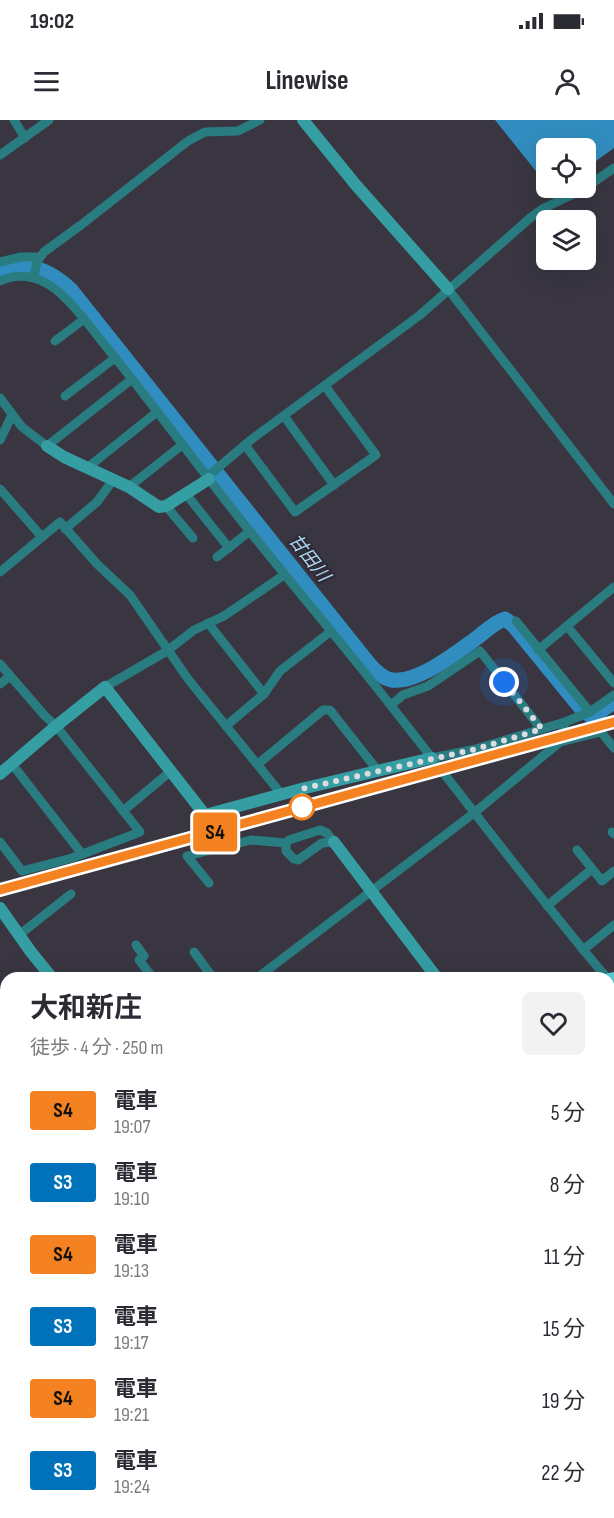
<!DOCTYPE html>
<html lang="ja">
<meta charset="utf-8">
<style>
body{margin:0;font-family:"Sofia Sans Condensed","Noto Sans JP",sans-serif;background:#f2f2f3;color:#2b2b33;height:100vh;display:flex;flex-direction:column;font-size:22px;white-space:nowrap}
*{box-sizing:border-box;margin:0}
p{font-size:20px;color:#7c7c81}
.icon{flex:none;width:33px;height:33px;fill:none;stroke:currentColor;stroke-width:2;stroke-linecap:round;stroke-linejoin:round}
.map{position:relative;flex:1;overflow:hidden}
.details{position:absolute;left:0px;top:852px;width:615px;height:546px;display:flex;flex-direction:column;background:#fff;border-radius:18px 18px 0 0;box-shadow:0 6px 24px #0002}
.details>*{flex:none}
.badge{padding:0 12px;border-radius:4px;font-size:21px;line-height:39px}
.buttons{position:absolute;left:536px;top:18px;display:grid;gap:12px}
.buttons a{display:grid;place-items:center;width:60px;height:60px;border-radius:9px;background:#fff;box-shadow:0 6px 24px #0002;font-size:30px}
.you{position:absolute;width:30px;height:30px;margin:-15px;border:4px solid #fff;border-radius:50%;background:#1a73e8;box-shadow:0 0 0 9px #1a73e833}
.map>.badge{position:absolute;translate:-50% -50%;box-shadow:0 0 0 3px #fff}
.round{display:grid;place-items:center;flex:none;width:63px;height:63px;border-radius:9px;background:#f2f2f3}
.headline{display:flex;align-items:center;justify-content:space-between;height:102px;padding:0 30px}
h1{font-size:28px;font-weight:700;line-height:45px}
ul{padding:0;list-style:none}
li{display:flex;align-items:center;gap:18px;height:72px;padding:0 30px}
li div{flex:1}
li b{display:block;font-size:22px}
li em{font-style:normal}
li .badge{min-width:66px;font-weight:700;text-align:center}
.status{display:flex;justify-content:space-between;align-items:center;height:42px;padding:0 30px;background:#fff;direction:ltr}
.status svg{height:16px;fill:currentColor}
header{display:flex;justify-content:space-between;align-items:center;height:78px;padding:0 30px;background:#fff;font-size:27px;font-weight:700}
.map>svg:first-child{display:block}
.water{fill:#318dbf}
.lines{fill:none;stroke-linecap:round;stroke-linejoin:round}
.stream{stroke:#318dbf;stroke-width:2}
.river{stroke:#318dbf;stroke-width:15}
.street{stroke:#297c80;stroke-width:9}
.secondary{stroke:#349ea3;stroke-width:12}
.highway{stroke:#5acdd3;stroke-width:16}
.rail-casing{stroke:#a6a3ac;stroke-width:4.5}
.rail{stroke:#2f2b37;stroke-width:2;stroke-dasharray:7;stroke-linecap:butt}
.line-casing{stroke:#fff;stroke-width:14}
.line{stroke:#f58220;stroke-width:9}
.walk{stroke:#dddbe2;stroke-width:6;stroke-dasharray:0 10.8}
.stop-dot{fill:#fff;stroke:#f58220;stroke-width:3}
.labels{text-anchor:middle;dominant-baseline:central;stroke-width:4.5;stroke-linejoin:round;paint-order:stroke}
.water-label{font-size:18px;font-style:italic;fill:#aed7f2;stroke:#2f2b37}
</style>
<div class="status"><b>19:02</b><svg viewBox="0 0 49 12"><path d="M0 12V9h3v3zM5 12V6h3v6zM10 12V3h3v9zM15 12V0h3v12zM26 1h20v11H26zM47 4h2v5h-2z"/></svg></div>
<header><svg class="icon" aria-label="menu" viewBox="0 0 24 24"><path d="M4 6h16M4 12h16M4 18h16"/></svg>Linewise<svg class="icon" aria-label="person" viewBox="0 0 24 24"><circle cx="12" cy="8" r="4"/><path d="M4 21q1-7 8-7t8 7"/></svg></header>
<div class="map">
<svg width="614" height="1398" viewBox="0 0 614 1398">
<rect width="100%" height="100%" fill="#393642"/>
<path class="water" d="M495,0H614V28L585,49V28H546V61L543,60Z"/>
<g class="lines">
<path class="stream" d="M592,597L601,608"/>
<path class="river" d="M0,151C29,141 50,150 71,170L369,544C375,551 382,558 391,560C416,564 455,534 474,520C484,513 494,502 505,499L513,505L580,587L592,597L614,582"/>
<g class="street">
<path d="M14,0L25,18"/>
<path d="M0,35L49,0"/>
<path d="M0,142L21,137H40"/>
<path d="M34,157L37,142L44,132L81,105L188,21L205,12L238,11L260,0"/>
<path d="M0,161C22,151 44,158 61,174C80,191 96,215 113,235C152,284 190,335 229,385C282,453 339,519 392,587C464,678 532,770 607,858"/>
<path d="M448,169L614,384"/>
<path d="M55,221L83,200"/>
<path d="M65,276L115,238"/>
<path d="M0,278L22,307L47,326L132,259"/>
<path d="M284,296L334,365"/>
<path d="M0,320L12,295"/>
<path d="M245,325L295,392L376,335L325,266"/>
<path d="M87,348L157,292"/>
<path d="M207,357L252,319L420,195L530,98L544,88L582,70L614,48"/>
<path d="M129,367L182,325"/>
<path d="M0,369L42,417"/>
<path d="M186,374L229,428"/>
<path d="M166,386L193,418"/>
<path d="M65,409L97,382L113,360"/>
<path d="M217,437L250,411"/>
<path d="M0,452L60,402L97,444L130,475L188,559L282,675"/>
<path d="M516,501L590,592"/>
<path d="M208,503L264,574"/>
<path d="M567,506L614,563"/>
<path d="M538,530L614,467"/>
<path d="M0,544L45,596L56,606L140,712L72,738L22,751L0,722"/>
<path d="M0,564L10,556"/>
<path d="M105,567L167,531L194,510L224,496L284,455"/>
<path d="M391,585L403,575L428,566L480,531L541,609"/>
<path d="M226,606L264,574L280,551L330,512"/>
<path d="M560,622L601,612L614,628"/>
<path d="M432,638L476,629L565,602L590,592L614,575"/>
<path d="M12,644L82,734"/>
<path d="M258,644L323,590H330L378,651"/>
<path d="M123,691L171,651"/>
<path d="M320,710L327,713L334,722L322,723L298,740L294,739L286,731V723L289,720Z"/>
<path d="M612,712L614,714"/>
<path d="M577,730L602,761L614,751"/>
<path d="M209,763L187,736L251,720L286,723"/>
<path d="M547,786L592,749"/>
<path d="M19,815L71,774"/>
<path d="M136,825L144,836L139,840L153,858"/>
<path d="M583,830L614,805"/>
<path d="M194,832L213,858"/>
<path d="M257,858L474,693L560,622L565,602"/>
<path d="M609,954L614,947"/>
<path d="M0,1066L6,1061"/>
<path d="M0,1255L3,1253"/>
<path d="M609,1302L614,1309"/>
<path d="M389,1392L394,1398"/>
<path d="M476,1398L482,1393"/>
<path d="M599,1398L608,1392"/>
</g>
<g class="secondary">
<path d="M303,0L355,64L448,169"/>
<path d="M47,326L64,337L129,367L159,387L166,386L209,359"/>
<path d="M0,654L56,606L105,567L205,695L301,669L432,638"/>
<path d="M334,722L437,858"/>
<path d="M0,788L31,832L52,858"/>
<path d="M609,1084L614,1091"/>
<path d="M297,1392L303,1398"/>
</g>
<g class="highway">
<path d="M609,861L614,860"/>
<path d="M0,1091L6,1088"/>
</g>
<defs>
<path id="rail" d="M0,770L614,602"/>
</defs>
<use href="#rail" class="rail-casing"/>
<use href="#rail" class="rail"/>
</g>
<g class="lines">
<defs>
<path id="line" d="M0,770L614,602"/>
</defs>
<use href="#line" class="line-casing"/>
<use href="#line" class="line"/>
<path class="walk" d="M302,687L301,669L476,629L542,609L504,562"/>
</g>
<circle class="stop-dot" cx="302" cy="687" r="12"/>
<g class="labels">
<g class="water-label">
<text transform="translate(309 438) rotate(52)">甘田川</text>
</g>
</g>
</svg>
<div class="buttons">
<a><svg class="icon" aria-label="locate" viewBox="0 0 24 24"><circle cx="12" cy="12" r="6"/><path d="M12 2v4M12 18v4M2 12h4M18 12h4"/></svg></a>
<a><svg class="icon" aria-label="layers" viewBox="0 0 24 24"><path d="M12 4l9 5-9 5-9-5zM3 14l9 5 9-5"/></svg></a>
</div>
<div class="you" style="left:504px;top:562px"></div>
<b class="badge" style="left:215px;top:712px;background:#f58220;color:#111">S4</b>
<section class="details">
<div class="headline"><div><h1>大和新庄</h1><p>徒歩 · 4 分 · 250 m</p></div><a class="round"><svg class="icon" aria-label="heart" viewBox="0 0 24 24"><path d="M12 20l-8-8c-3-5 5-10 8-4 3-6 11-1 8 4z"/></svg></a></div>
<ul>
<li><span class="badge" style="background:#f58220;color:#111">S4</span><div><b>電車</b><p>19:07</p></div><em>5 分</em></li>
<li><span class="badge" style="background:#0072bc;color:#fff">S3</span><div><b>電車</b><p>19:10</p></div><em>8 分</em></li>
<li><span class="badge" style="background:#f58220;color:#111">S4</span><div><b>電車</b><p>19:13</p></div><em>11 分</em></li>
<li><span class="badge" style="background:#0072bc;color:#fff">S3</span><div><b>電車</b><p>19:17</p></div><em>15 分</em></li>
<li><span class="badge" style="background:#f58220;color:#111">S4</span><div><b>電車</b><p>19:21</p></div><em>19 分</em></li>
<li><span class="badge" style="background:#0072bc;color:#fff">S3</span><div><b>電車</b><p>19:24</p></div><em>22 分</em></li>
</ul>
</section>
</div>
